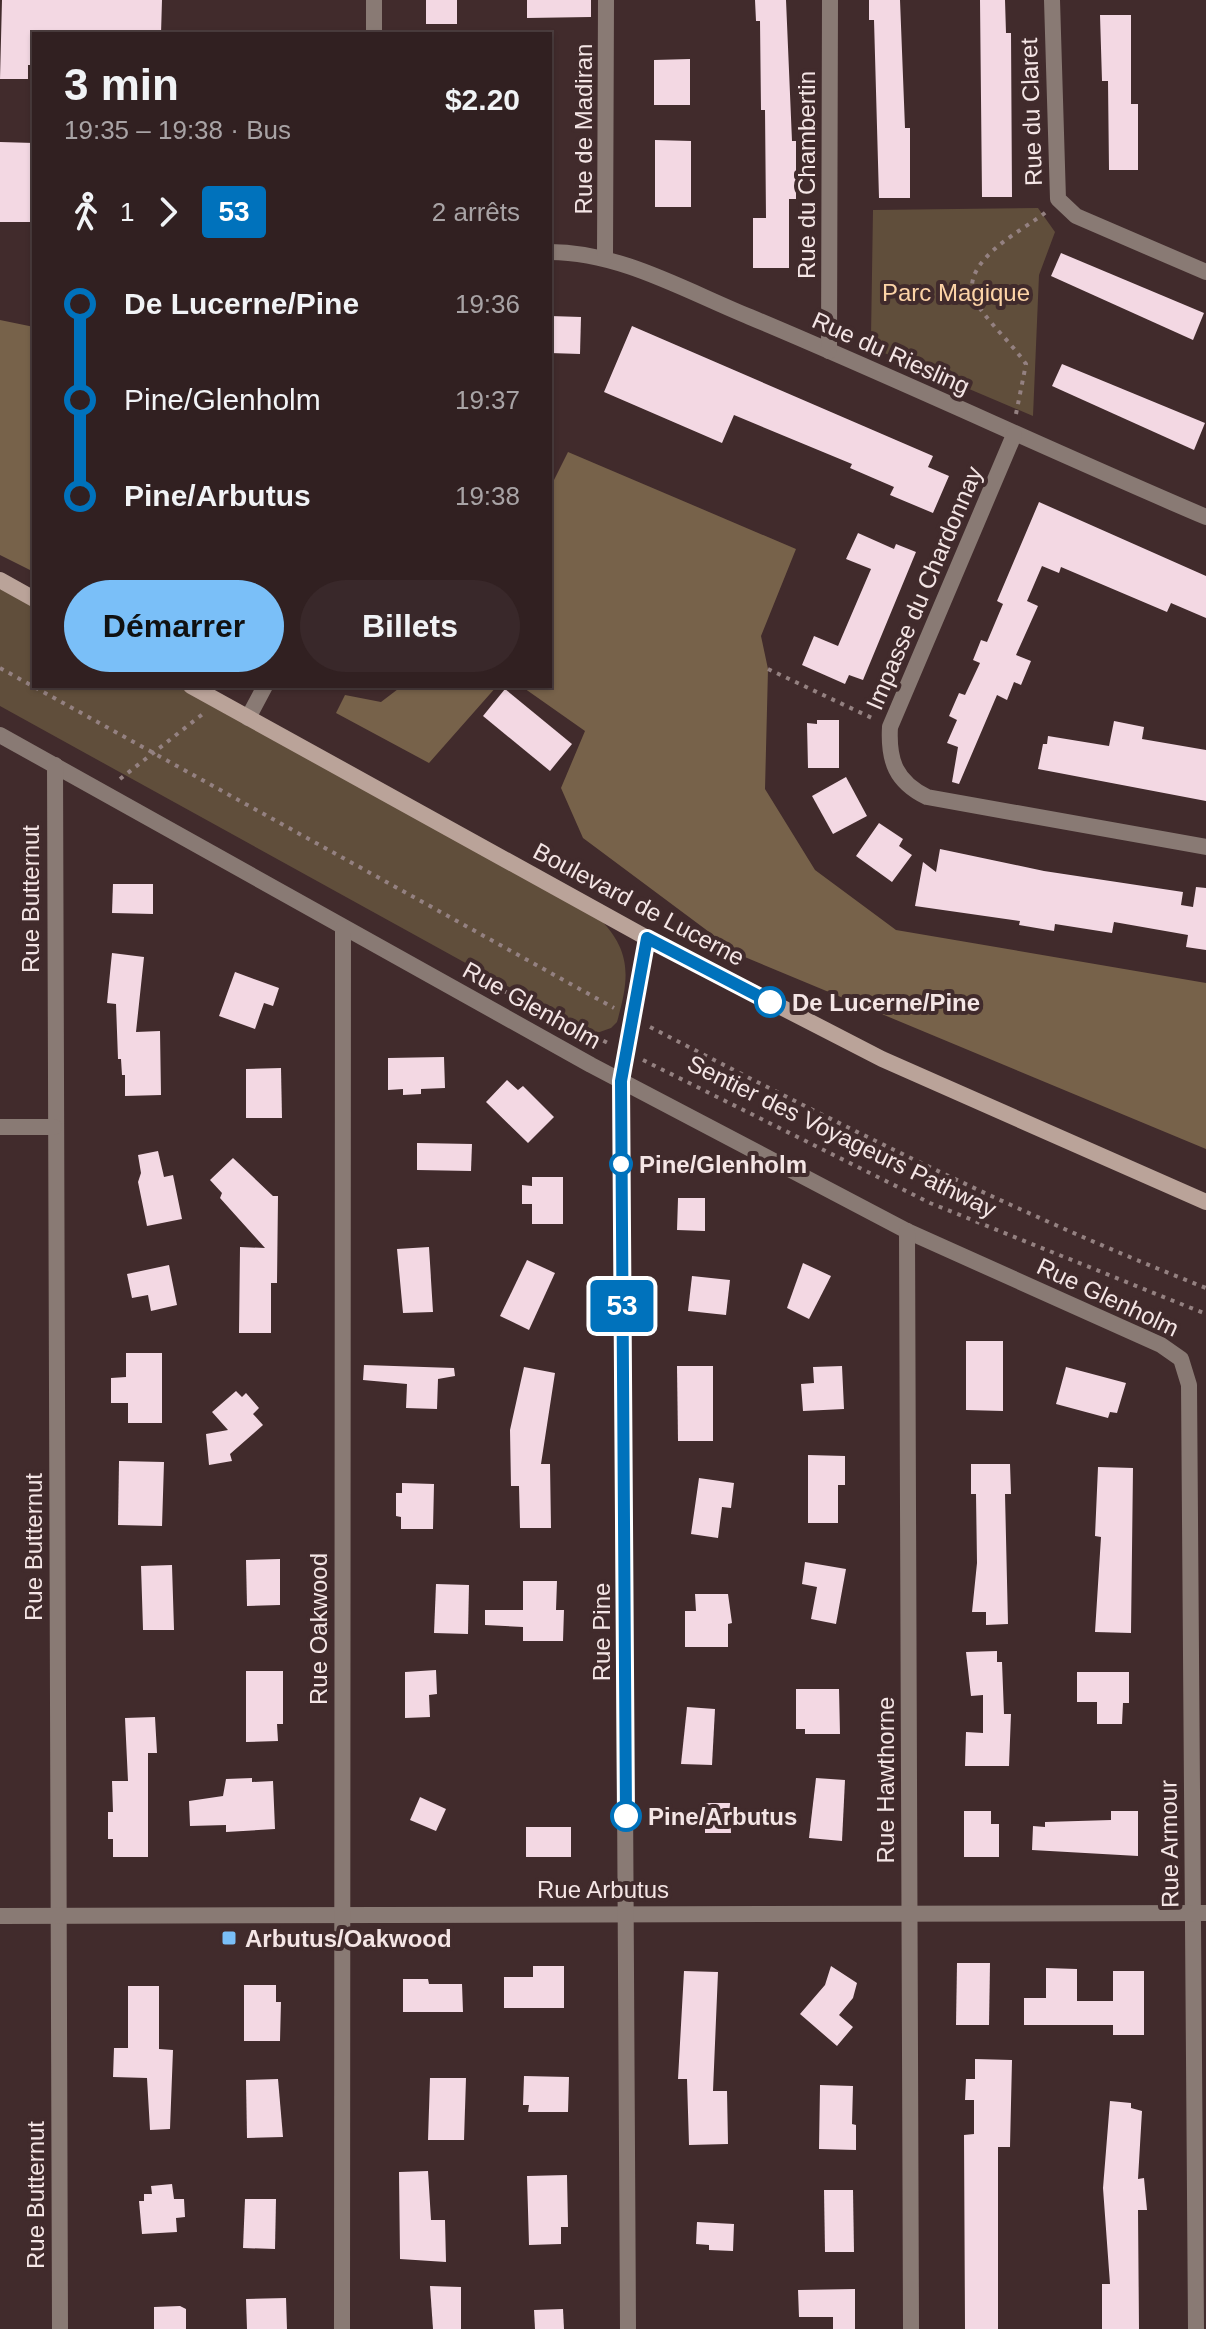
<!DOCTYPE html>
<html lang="fr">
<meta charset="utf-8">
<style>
body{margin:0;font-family:Helvetica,sans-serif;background:#39282a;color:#f1f3f6;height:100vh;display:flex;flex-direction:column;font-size:30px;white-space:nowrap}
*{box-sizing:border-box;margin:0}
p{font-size:26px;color:#a8a3a5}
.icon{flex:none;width:44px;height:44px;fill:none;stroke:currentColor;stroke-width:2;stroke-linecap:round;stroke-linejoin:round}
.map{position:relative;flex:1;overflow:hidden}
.drawer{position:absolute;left:32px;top:32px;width:520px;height:656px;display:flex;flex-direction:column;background:#312021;border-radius:0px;box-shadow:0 2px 6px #0004,0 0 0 2px #4c3e3f}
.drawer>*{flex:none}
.badge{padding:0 16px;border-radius:6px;font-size:28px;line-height:52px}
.map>.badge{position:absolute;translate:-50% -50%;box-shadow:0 0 0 4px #fff}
.legs{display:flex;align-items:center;gap:12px;height:88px;padding:0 32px;font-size:26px}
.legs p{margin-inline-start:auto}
.headline{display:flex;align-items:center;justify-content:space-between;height:136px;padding:0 32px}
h1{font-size:44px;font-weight:600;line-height:60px}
.cta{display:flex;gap:16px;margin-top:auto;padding:16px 32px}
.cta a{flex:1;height:92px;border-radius:48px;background:#7abff8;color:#111;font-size:32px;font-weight:600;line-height:92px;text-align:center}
.cta a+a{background:#39282a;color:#f1f3f6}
ul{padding:0 32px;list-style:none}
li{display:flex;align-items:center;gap:28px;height:96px;font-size:30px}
li i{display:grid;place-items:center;width:12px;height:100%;margin:0 10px;background:currentColor}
li i::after{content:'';width:20px;height:20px;margin:-10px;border:6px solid;border-radius:50%;background:#312021}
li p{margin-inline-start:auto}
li:first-child i{background:linear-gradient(#0000 50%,currentColor 0)}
li:last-child i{background:linear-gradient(currentColor 50%,#0000 0)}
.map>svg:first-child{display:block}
.green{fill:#604e3b}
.forest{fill:#77624a}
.building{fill:#f3d8e3}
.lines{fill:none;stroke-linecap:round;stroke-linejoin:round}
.path{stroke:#948181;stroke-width:4;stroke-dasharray:4 6;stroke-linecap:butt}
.minor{stroke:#897a74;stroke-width:16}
.secondary{stroke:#baa399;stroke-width:16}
.line-1-casing{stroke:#fff;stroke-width:18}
.line-1{stroke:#0072bc;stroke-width:12}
.stop-1-dot{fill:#fff;stroke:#0072bc;stroke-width:4}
.poi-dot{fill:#7abff8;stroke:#412b2c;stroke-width:3}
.labels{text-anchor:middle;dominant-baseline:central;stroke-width:8;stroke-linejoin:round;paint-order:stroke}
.street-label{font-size:24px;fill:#f4e5e5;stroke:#412b2c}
.park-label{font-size:24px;fill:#fdd4a7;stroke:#412b2c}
.stop-label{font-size:24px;font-weight:bold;fill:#f4e5e5;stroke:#412b2c;text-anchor:start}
.poi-label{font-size:24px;font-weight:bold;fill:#f4e5e5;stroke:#412b2c;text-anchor:start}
</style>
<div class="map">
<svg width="1206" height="2329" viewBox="0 0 1206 2329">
<rect width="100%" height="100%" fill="#412b2c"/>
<g class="green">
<path d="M1038,208L1055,232L1039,275L1033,416L882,352L871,337L873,210Z"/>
<path d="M0,582L34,601V686H186L596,915C632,950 630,976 617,1022L611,1028L594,1034L0,706Z"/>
</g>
<g class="forest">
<path d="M0,320L34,327V572L0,555Z"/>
<path d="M568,452L796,549L761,636L768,669L765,789L815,870L896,930L1206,983V1149L740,955L583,838L561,788L585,731L521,686H550V488Z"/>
<path d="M402,686H497L429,763L336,713L345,695L381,702Z"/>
</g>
<g class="building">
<path d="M2,0H162L161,34H34V65H28V79H0Z"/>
<rect x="426" y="0" width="31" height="24"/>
<path d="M527,0H591V17L527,18Z"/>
<path d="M755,0H786L792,141H796V199H789V268H753V218H766L765,110H761L760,21H756Z"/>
<path d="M869,0H900L905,128H910V198H879L874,20H869Z"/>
<path d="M980,0H1005L1006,33H1011L1012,197H982Z"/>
<path d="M1100,15H1131V104H1138V170H1109L1108,81H1102Z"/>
<path d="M690,59V105H654V60Z"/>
<path d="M655,140L691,141V207H655Z"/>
<path d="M0,142L34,143V222H0Z"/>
<path d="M1061,253L1204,313L1193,340L1051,276Z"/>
<path d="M550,316L581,317L580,354L550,353Z"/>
<path d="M632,326L933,456L928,467L949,476L933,513L890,495L894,487L850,468L852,464L734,415L722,443L604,392Z"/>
<path d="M1062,364L1205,423L1194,450L1052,386Z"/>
<path d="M1039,502L1206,576V618L1171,603L1167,612L1061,567L1059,573L1042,566L1027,601L1038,606L1016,655L1031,661L1021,685L1014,682L1007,700L997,695L959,784L952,782L958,747L947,743L957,720L949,716L959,693L965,695L980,663L973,660L981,640L987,642L1003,604L997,601Z"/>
<path d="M858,533L894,549L896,544L916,552L863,680L849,675L845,684L802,665L814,636L838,646L871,569L846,559Z"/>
<path d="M505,689L572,744L550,771L483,716Z"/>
<path d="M817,720H839V768H808L807,723L817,724Z"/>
<path d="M1114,721L1144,727L1142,739L1206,750V801L1038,769L1043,744H1047L1048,736L1109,746Z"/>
<path d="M846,777L867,816L833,834L812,796Z"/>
<path d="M879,823L903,839L899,846L912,855L892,882L856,856Z"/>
<path d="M940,849L1044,871L1183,892L1181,905L1193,907L1196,887L1206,888V950L1186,947L1188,935L1114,922L1112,933L1055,924L1054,931L1019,925L1020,921L915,906L923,862L936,872Z"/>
<path d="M113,884H153V914L112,913Z"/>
<path d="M112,953L144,957L136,1032L160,1031L161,1095L125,1096V1075H122L121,1059H118L116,1004L107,1003Z"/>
<path d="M235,972L279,988L273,1006L264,1003L255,1029L219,1016Z"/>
<path d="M444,1057L445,1088L421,1089V1094L403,1095V1089L388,1090V1058Z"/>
<path d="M281,1068L282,1118H246V1069Z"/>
<path d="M507,1080L518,1090L523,1086L554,1117L528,1143L486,1102Z"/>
<path d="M417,1143L472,1144L471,1171L417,1170Z"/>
<path d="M158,1151L164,1177L173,1175L182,1219L147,1226L138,1182L141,1173L138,1155Z"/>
<path d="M233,1158L273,1196H278L277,1283H271V1333H239L240,1247L265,1248L220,1198L222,1193L210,1180Z"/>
<path d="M532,1177H563V1224H532V1204H522V1185L532,1186Z"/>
<path d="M678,1198H705V1231L677,1230Z"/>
<path d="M429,1247L433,1312L403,1313L397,1249Z"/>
<path d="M527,1260L555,1273L529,1330L500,1316Z"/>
<path d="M803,1263L831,1276L809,1319L787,1308Z"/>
<path d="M169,1265L177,1305L151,1311L148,1295L132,1298L127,1274Z"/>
<path d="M692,1276L730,1280L726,1315L688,1311Z"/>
<path d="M966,1341H1003V1411L966,1410Z"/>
<path d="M126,1353H162V1423H128V1403H111V1378L126,1377Z"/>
<path d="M364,1365L454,1368L455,1376L438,1379L437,1409L406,1408L407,1384L363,1380Z"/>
<path d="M677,1366H713V1441H678Z"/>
<path d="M842,1366L844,1409L803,1411L801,1384L814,1383L813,1367Z"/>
<path d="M524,1367L555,1373L541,1464H550L551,1528H520L519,1486H511L510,1430Z"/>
<path d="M1066,1367L1126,1383L1117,1413L1110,1412L1108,1418L1056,1404Z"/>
<path d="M236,1391L242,1397L246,1393L259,1408L253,1414L263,1425L230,1454L232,1461L209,1465L206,1434L228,1430L212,1412Z"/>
<path d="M808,1455L845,1456V1485H838V1523H808Z"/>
<path d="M119,1461L164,1462L162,1526L118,1525Z"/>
<path d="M971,1464H1010L1011,1494H1005L1008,1624L986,1625V1612H972L977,1563L976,1494H971Z"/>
<path d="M1098,1467L1133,1468L1131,1633L1095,1632L1101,1537L1095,1536Z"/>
<path d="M699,1478L734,1483L731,1508L722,1507L718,1538L691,1534Z"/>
<path d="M402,1483L434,1484L433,1529H401V1517L396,1516V1493H402Z"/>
<path d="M280,1559V1605L247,1606L246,1560Z"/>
<path d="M805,1562L846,1569L836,1624L811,1619L817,1587L802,1584Z"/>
<path d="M172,1565L174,1630H143L141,1566Z"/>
<path d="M523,1581H557L556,1610H564L563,1641H523V1627L485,1625V1610H523Z"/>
<path d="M436,1584L469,1585L468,1634L434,1633Z"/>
<path d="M695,1594H728L732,1623L728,1624V1647H685V1611H696Z"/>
<path d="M997,1651V1662H1002L1004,1714H1011L1009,1766H965L966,1732L983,1733V1695L971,1696L966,1652Z"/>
<path d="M436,1670L437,1694L429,1695L430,1717L405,1718V1672Z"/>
<path d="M246,1671H283V1724H277L278,1741L246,1742Z"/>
<path d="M1077,1672H1129V1703H1123L1122,1724H1097V1702H1077Z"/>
<path d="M796,1689H839L840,1734H805V1729H796Z"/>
<path d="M687,1707L715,1709L712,1765L681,1764Z"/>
<path d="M155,1717L157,1753H148V1857H113V1839H108V1812H113L112,1781H128L125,1718Z"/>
<path d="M252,1778V1782L273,1781L275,1829L226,1832V1825L190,1826L189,1801L223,1796L226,1779Z"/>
<path d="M816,1778L845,1780L842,1841L809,1838Z"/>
<path d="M420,1797L446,1809L436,1831L410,1820Z"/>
<path d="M705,1803H730L731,1833H705Z"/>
<path d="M964,1811H991V1824H999V1857H964Z"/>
<path d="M1111,1811H1138V1856L1032,1850L1033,1826L1045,1827V1822L1111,1820Z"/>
<rect x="526" y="1827" width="45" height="30"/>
<path d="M957,1963H990L989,2025H956Z"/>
<path d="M533,1966H564V2008H504V1977H533Z"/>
<path d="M831,1966L857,1983L853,1998L839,2015L853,2027L837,2046L800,2014L825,1985Z"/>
<path d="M1046,1968L1077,1969V2001H1113V1971H1144V2035H1113V2025H1024V1998H1046Z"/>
<path d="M684,1971L718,1972L713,2091H727L728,2144L689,2145L687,2079H678Z"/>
<path d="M403,1979H428L429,1984H462L463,2012H403Z"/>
<path d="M244,1985H276V2002H281L280,2041H244Z"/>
<path d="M128,1986H159V2049L173,2050L170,2129L150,2130L147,2078L113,2077L114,2048H128Z"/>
<path d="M975,2059L1012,2060L1010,2147H998V2329H965L964,2135L974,2134V2100H965L966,2079H975Z"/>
<path d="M524,2076L569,2077L568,2112H528L529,2105H523Z"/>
<path d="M430,2078H466L464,2140H428Z"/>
<path d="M278,2079L283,2137L247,2138L246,2080Z"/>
<path d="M820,2085L853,2086L852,2124L856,2125V2150L819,2149Z"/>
<path d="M1110,2101L1131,2103V2108L1142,2111L1138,2179L1144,2178L1147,2210H1138L1139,2329H1102V2284H1110L1103,2188Z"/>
<path d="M428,2171L431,2220H445L446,2262L400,2259L399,2172Z"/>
<path d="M567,2175L568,2227H561V2244L529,2245L527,2176Z"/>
<path d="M172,2184L174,2199H184L185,2217L176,2218L177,2232L142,2234L139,2201H144V2194H152L151,2186Z"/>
<path d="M824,2190H853L854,2252H825Z"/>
<path d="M245,2199H276L275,2249L243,2248Z"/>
<path d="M697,2222L734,2224L733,2251L709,2250V2245L696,2244Z"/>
<path d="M430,2286L461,2287V2329H433Z"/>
<path d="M855,2289V2329H833V2317H799L798,2290Z"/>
<path d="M286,2298L287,2329H247L246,2299Z"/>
<path d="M180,2306L186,2309V2329H154V2307Z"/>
<path d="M563,2309L564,2329H535L534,2310Z"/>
</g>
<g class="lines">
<g class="path">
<path d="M1016,414L1026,364C1012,344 993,327 979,307C949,265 1023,231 1046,212"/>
<path d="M0,668L614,1008"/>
<path d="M768,669L874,719"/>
<path d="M120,779L204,713"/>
<path d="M496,987L610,1044"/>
<path d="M650,1027C832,1121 1015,1213 1206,1288"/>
<path d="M643,1060L930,1203L1206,1314"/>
</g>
<g class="minor">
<path d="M374,0V34"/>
<path d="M1052,0L1058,199L1076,216L1206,272"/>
<path d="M550,252C620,252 686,291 750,317C903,381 1053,452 1206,517"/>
<path d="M605,258L606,0"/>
<path d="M829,351L830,0"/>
<path d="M1014,435L890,727C888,761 896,782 927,797L1206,847"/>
<path d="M248,718L265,686"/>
<path d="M0,735L591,1065L907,1231L1161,1345L1181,1359L1189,1385L1196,2329"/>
<path d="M55,765L60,2329"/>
<path d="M0,1127H54"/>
<path d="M907,1231L911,2329"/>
<path d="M0,1916L1206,1913"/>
<path d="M342,2329L343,928"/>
<path d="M628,2329L621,1081L647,938"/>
</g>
<g class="secondary">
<path d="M0,580L34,599"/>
<path d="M191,686L647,938L882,1059L1206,1202"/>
</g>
</g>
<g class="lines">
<defs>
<path id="line-1" d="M626,1816L621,1081L647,938L770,1002"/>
</defs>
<use href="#line-1" class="line-1-casing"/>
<use href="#line-1" class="line-1"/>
</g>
<g class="stop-1-dot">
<circle cx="770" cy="1002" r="14"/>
<circle cx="621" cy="1164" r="10"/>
<circle cx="626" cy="1816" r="14"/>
</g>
<rect class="poi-dot" x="221" y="1930" width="16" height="16" rx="4"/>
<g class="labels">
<g class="street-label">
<text transform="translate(1031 112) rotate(-92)">Rue du Claret</text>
<text transform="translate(583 129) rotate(-90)">Rue de Madiran</text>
<text transform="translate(806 175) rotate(-90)">Rue du Chambertin</text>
<text transform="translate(891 353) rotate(24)">Rue du Riesling</text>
<text transform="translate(924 588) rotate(-67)">Impasse du Chardonnay</text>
<text transform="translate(30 899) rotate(-90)">Rue Butternut</text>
<text transform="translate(639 904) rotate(28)">Boulevard de Lucerne</text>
<text transform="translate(532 1005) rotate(29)">Rue Glenholm</text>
<text transform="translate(842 1136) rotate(26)">Sentier des Voyageurs Pathway</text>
<text transform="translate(1108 1297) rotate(25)">Rue Glenholm</text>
<text transform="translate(33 1547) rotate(-90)">Rue Butternut</text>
<text transform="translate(318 1629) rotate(-90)">Rue Oakwood</text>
<text transform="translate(601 1632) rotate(-90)">Rue Pine</text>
<text transform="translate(885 1780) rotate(-90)">Rue Hawthorne</text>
<text transform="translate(1169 1844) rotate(-91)">Rue Armour</text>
<text x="603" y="1889">Rue Arbutus</text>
<text transform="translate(35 2195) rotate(-90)">Rue Butternut</text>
</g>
<g class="park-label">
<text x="956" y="292">Parc Magique</text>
</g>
<g class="stop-label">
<text x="792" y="1002">De Lucerne/Pine</text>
<text x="639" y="1164">Pine/Glenholm</text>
<text x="648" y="1816">Pine/Arbutus</text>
</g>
<g class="poi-label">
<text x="245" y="1938">Arbutus/Oakwood</text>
</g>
</g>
</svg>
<b class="badge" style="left:622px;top:1306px;background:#0072bc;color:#fff">53</b>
<section class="drawer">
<div class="headline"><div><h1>3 min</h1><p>19:35 – 19:38 · Bus</p></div><b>$2.20</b></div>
<div class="legs"><svg class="icon" aria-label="walk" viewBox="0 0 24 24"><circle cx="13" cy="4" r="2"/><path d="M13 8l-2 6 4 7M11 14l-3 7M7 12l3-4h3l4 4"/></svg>1<svg class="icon" aria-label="forward" viewBox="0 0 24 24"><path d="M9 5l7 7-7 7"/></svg><b class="badge" style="background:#0072bc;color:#fff">53</b><p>2 arrêts</p></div>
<ul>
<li><i style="color:#0072bc"></i><b>De Lucerne/Pine</b><p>19:36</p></li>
<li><i style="color:#0072bc"></i><span>Pine/Glenholm</span><p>19:37</p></li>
<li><i style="color:#0072bc"></i><b>Pine/Arbutus</b><p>19:38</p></li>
</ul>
<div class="cta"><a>Démarrer</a><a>Billets</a></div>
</section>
</div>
